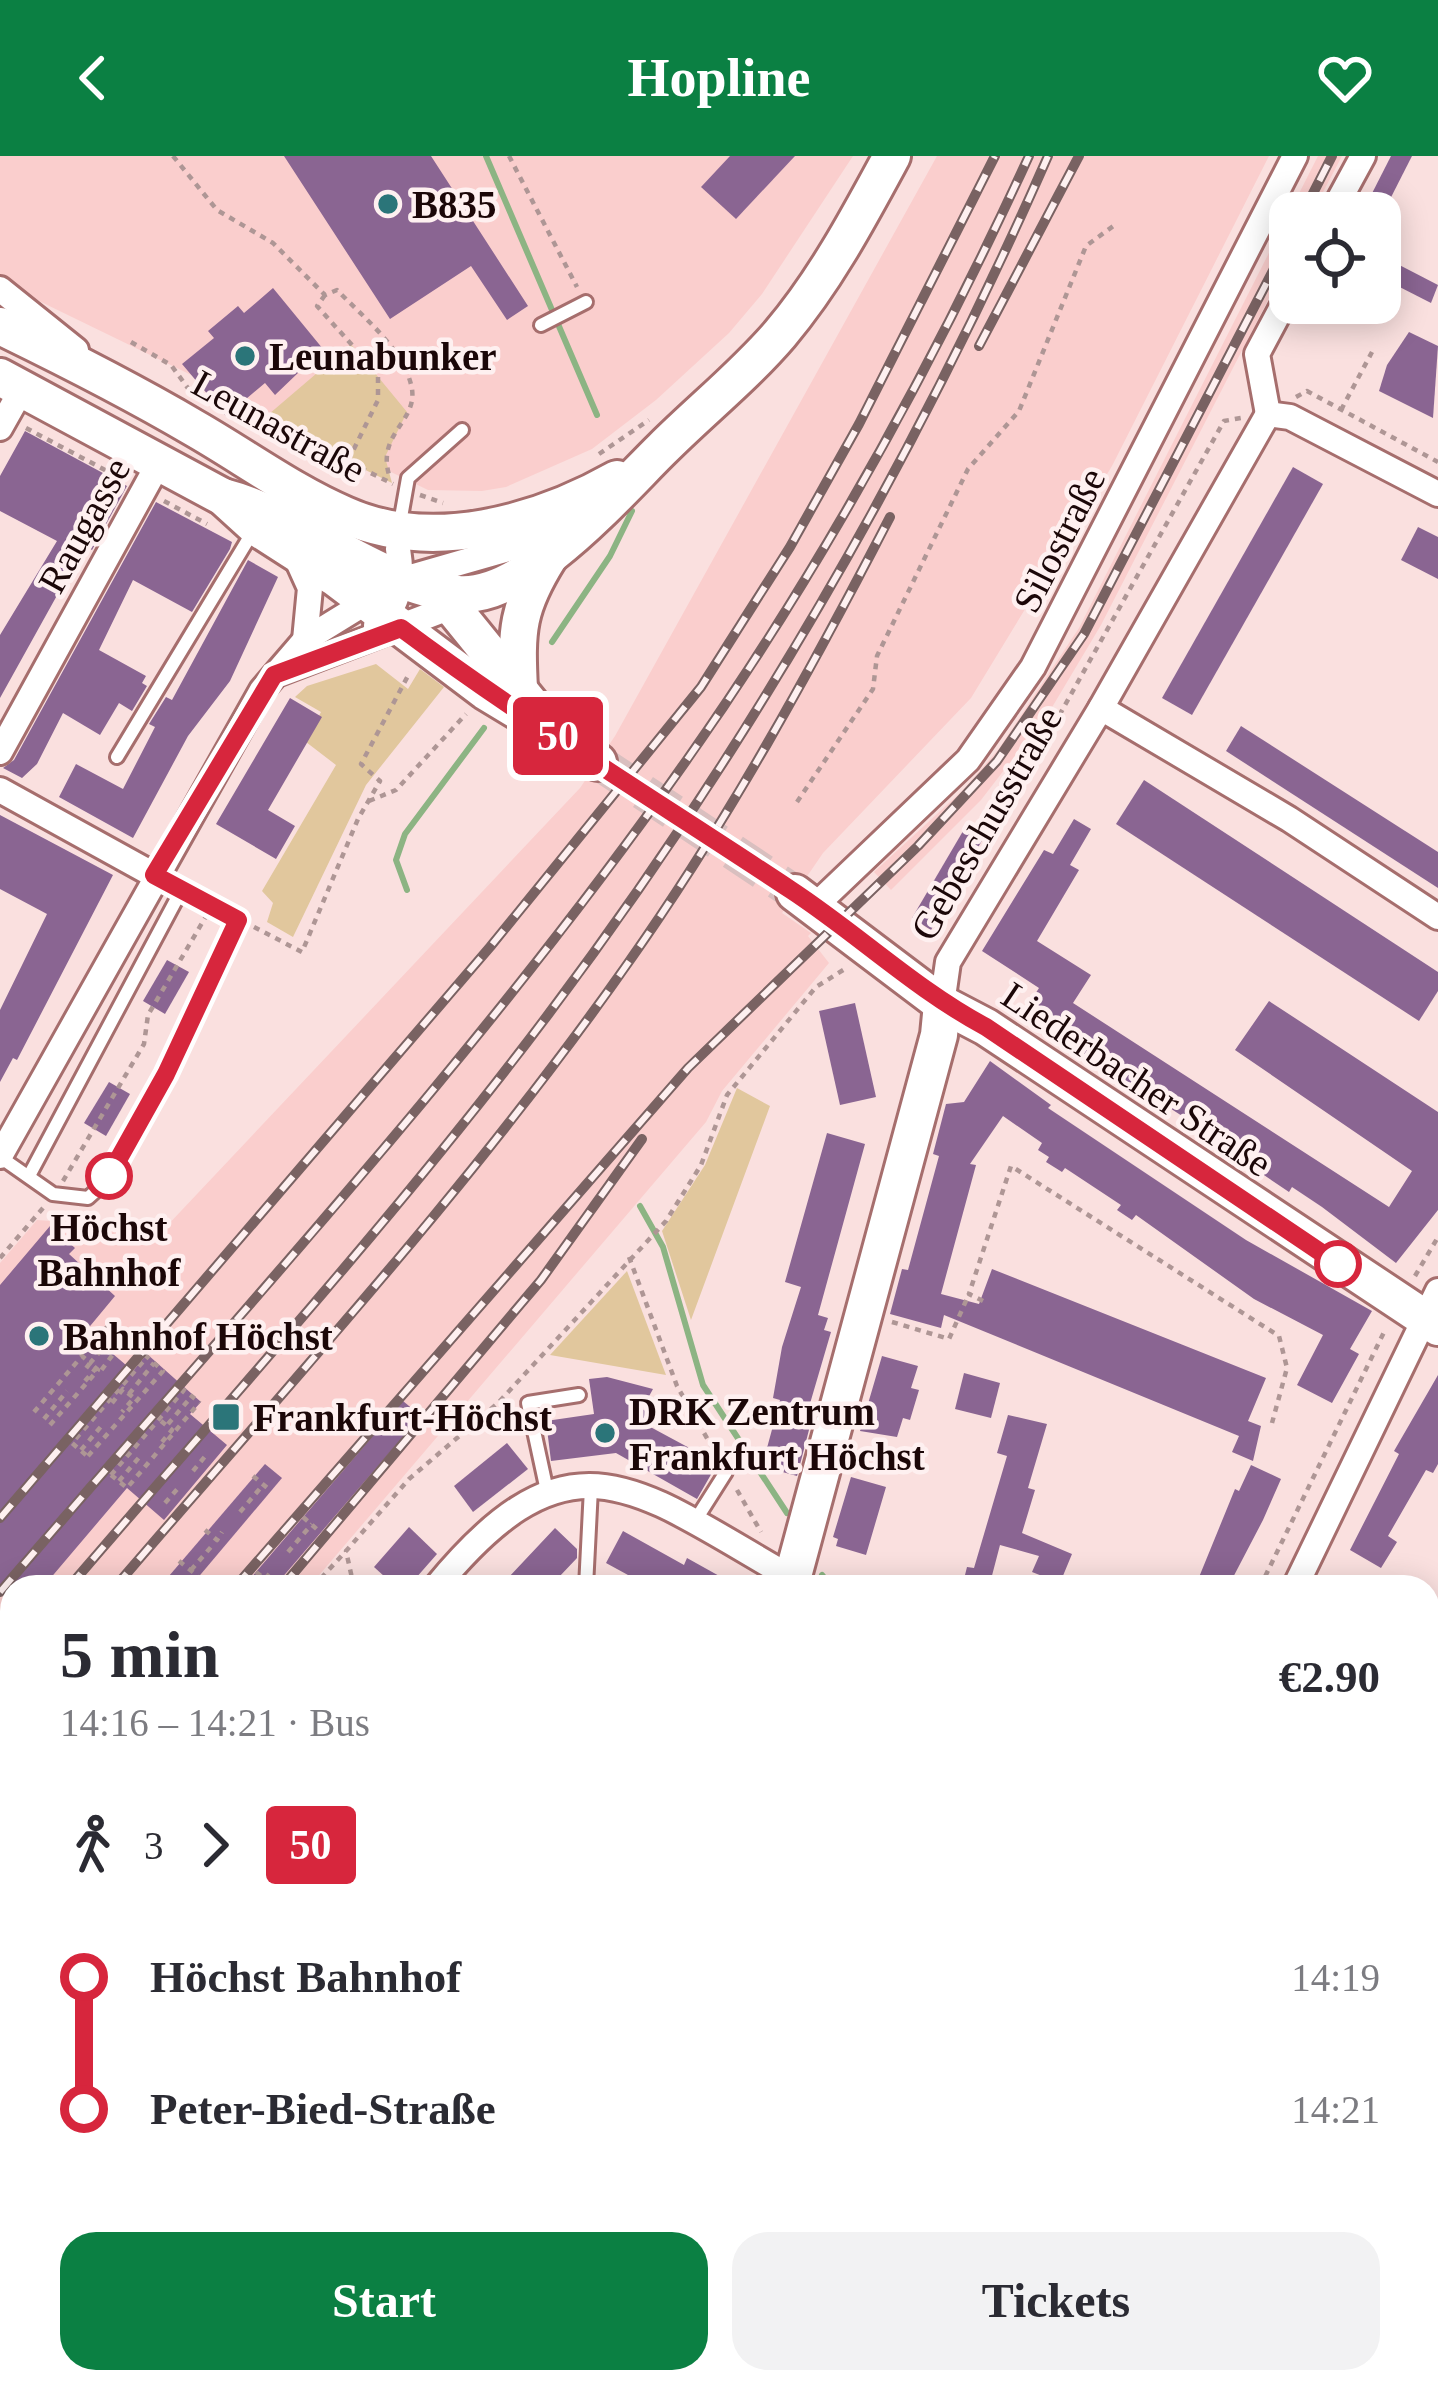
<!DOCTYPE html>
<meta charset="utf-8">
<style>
body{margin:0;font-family:Georgia,serif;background:#f2f2f3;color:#2b2b33;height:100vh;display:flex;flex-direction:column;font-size:45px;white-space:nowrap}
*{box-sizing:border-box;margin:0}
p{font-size:39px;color:#7c7c81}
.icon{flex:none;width:66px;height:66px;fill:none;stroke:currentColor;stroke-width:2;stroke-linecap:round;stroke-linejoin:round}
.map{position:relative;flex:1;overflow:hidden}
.sheet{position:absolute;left:0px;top:1419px;width:1440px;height:819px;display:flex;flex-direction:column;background:#fff;border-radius:36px 36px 0 0;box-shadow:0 6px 30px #0003}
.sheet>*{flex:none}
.badge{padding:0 24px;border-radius:9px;font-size:42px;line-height:78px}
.fabs{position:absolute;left:1269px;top:36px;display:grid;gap:24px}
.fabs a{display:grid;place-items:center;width:132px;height:132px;border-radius:24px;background:#fff;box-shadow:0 6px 30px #0003;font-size:60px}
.map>.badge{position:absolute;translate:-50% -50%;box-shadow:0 0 0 6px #fff}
.legs{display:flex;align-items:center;gap:18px;height:132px;padding:0 60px;font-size:39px}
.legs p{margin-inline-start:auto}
.headline{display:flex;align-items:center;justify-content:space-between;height:204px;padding:0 60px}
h1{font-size:66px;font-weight:700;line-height:90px}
.cta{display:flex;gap:24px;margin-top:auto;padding:24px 60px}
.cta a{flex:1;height:138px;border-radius:36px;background:#0b8043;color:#fff;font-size:48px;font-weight:700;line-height:138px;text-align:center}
.cta a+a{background:#f2f2f3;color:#2b2b33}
ul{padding:0 60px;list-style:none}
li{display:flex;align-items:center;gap:42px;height:132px;font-size:45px}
li i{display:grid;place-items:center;width:18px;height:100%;margin:0 15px;background:currentColor}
li i::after{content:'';width:30px;height:30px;margin:-15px;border:9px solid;border-radius:50%;background:#fff}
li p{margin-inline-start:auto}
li:first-child i{background:linear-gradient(#0000 50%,currentColor 0)}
li:last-child i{background:linear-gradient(currentColor 50%,#0000 0)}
header{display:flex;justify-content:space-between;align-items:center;height:156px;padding:0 60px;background:#0b8043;color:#fff;font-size:54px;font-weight:700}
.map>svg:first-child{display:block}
.built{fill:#facecd}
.green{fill:#e1c79d}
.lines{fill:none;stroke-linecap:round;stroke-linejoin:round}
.stream{stroke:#8cb483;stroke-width:6}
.building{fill:#8a6592}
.secondary-tunnel{stroke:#d9bfbf;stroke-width:36;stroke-dasharray:36 18;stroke-linecap:butt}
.lane-casing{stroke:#a66e6d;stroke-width:18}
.street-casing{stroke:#a66e6d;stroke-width:30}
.secondary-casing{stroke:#a66e6d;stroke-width:42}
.path{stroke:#ae9695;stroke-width:4.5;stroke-dasharray:6 6;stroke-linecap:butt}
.lane{stroke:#fff;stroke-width:12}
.street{stroke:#fff;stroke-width:24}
.secondary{stroke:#fff;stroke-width:36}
.rail-casing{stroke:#796262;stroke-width:10}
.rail{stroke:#fef0f0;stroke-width:6;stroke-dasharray:18;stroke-linecap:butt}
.line-1-casing{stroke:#fff;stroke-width:27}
.line-1{stroke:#d7263d;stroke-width:18}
.poi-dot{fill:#2b7579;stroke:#fef0f0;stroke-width:4.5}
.stop-1-dot{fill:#fff;stroke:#d7263d;stroke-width:6}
.labels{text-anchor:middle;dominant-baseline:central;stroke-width:9;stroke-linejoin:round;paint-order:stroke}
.poi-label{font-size:39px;font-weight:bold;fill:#1b0708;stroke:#fef0f0;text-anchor:start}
.street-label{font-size:39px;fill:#1b0708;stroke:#fef0f0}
.stop-label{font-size:39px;font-weight:bold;fill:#1b0708;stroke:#fef0f0}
</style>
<header><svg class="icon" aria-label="back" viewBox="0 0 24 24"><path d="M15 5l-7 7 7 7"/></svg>Hopline<svg class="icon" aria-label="heart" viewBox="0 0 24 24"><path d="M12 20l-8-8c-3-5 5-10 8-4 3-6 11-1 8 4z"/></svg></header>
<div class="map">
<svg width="1438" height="2237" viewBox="0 0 1438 2237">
<rect width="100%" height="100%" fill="#fae0df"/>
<g class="built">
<path d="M0,0H853L762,138L729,177L656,244L592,293L506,331L482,335L428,334L0,126Z"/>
<path d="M937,0H1269L1112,310L971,542L823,697L782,757L811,777L808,780L829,807L722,935L706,966L309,1431H12V1692L0,1702V1107L37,1064L164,1073L580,632L615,580Z"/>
<path d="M1318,0H1342L1312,57H1290V101L1101,469L1051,553L981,644L891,734L874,716L962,635L998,594L1079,472Z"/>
</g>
<g class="green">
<path d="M351,188L407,256L385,301L392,327L290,277L255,270Z"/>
<path d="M376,508L408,533L420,513L444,531L366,629L293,781L267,766L273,747L262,735L336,609L306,586L321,556L295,541L307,530Z"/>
<path d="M737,932L770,950L691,1164L662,1075L705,1009Z"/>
<path d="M627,1115L666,1219L550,1199Z"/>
</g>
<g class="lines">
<g class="stream">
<path d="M486,0L597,259"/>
<path d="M552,486L610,400L632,355"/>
<path d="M407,734L396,704L405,678L484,572"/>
<path d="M640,1050L663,1091L703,1229L787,1357"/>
<path d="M822,1419L832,1431"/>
<path d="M1428,1984L1438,1981"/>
</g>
</g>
<g class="building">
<path d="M284,0H431L528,150L507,164L471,110L390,163Z"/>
<path d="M730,0H795L736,63L701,31Z"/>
<path d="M1391,0H1412L1383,57H1362Z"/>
<path d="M1380,99L1438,129L1431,147L1380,121Z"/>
<path d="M273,132L323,193L275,239L265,227L226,260L182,208L214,182L208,175L238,150L244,157Z"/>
<path d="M1409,176L1438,190L1433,262L1379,235L1387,209Z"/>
<path d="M25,275L127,330L92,394L85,389L0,542V479L57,385L0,355V320Z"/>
<path d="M1293,311L1323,328L1192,559L1162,542Z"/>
<path d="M156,346L232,386L230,393L192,456L133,424L99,494L146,520L142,527L147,530L132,555L119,547L100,579L63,557L37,608L22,622L3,612L14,604Z"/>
<path d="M1418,371L1438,381V423L1401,404Z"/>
<path d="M248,404L278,421L230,525L188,580L133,682L59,641L76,608L123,633L155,571L149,568L166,541L172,544Z"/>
<path d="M290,542L322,561L268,654L295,670L276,703L216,668Z"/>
<path d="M1241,570L1438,696V732L1226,595Z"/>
<path d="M1144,624L1438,816V835L1419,865L1116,668Z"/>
<path d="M0,659L113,719L17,904L13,902L0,926V854L47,758L0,733Z"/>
<path d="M1074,663L1091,673L1070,709L1079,714L1037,785L1091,819L1073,847L1389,1051L1412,1015L1235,894L1269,845L1438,956V1054L1396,1107L1322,1051L1292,1031L1289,1036L1258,1015L1261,1011L1162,947L1160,951L1101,907L1019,863L1039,832L982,795L1044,694L1053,698Z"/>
<path d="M966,670L984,681L931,774L912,762Z"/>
<path d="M167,804L189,816L165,858L143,845Z"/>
<path d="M855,847L876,941L840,949L819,855Z"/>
<path d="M990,905L1051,949L1048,952L1246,1084L1372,1155L1350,1193L1359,1198L1332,1247L1297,1229L1323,1179L1254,1143L1136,1059L1132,1064L1117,1054L1121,1049L1065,1012L1062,1016L1046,1006L1049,1001L1038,994L1042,987L1003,960L970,1008L976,1009L941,1138L979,1148L992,1113L1266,1222L1248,1265L1261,1270L1253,1305L1232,1296L1239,1280L944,1159L941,1172L890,1158L902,1113L908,1114L939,1000L933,998L946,948L964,946Z"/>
<path d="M109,926L130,938L106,980L84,967Z"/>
<path d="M827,977L865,988L818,1159L828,1162L824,1174L831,1176L804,1268L810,1270L797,1320L768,1312L764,1303L780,1244L773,1242L782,1191L801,1131L785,1126Z"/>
<path d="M50,1070L75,1092L69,1098L115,1140L86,1175L133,1215L147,1198L201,1246L190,1258L227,1289L164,1364L127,1332L43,1431H0V1129Z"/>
<path d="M882,1200L918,1210L911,1232L919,1234L910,1264L903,1262L897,1281L860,1275Z"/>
<path d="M964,1217L1000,1227L991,1262L955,1253Z"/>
<path d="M1438,1219V1308L1433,1317L1426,1314L1388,1380L1397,1386L1381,1412L1350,1394L1399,1298L1394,1295Z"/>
<path d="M607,1221L653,1233L642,1253L649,1257L643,1267L708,1302L704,1309L713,1315L697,1343L616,1297L551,1305L546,1265L594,1258L589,1223Z"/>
<path d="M403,1245L421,1260L274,1431H243Z"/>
<path d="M1008,1259L1047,1268L1028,1332L1035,1334L1022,1377L1072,1398L1060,1427L1032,1416L1039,1400L1000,1389L989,1431H962L967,1411L974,1412L1007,1300L997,1297Z"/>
<path d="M507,1287L528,1313L473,1356L454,1330Z"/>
<path d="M265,1308L282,1322L190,1431H183L169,1420Z"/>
<path d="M1251,1309L1281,1323L1263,1364L1228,1431H1195L1235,1333L1239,1335Z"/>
<path d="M851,1321L886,1331L866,1399L836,1390L838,1383L833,1381Z"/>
<path d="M409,1371L437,1398L408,1431H396L374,1411Z"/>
<path d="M555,1372L577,1393V1402L559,1421L570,1431H520L508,1422Z"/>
<path d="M623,1375L684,1409L687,1402L739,1431H650L606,1407Z"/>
</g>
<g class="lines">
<path class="secondary-tunnel" d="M598,606L795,737"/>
<defs>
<g id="lane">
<path d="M541,169L586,146"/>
<path d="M400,367L408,322L462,274"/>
<path d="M117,601L252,377"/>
<path d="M0,1001L53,1038L88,1042C137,1000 156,927 184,872C202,835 226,803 238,764L155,720"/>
<path d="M30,1018L182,733"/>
<path d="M547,1335L528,1247L579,1239"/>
<path d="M695,1365L726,1316"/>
<path d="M586,1431L591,1332"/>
<path d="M281,2237L285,2226"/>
</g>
<g id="street">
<path d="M1332,57L1363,0"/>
<path d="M0,133L76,194"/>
<path d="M1268,258L1290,261L1438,338"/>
<path d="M1268,258L1257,198L1290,136"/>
<path d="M0,272L22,233"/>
<path d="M296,401L310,432L305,484"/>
<path d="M414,420L508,393L565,361"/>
<path d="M376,470C401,449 403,423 398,393"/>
<path d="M279,517L464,446"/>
<path d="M1101,552L1289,663L1438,761"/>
<path d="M0,596L161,303"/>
<path d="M0,634L154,719"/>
<path d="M815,750L968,604L1033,511L1295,0"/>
<path d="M942,848L948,806L1101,552L1268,258"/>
<path d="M0,1000L262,534L305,484L378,439"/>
<path d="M436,1431C572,1265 637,1334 792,1422"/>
<path d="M1295,1431L1438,1135"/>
<path d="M0,1715L12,1705"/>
<path d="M1428,1775L1438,1781"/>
<path d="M1364,2226L1367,2237"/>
<path d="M92,2237L95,2226"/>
<path d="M1049,2237L1052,2226"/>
</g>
<g id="secondary">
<path d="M0,170C66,202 131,235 194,272C243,300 293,337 345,359C432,398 539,367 617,323"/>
<path d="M0,221L223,341L256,371L334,421L485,535L554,577"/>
<path d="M223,341C304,362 380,432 458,438C526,444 618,336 662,293C701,254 744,220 780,178C825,125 859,61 892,0"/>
<path d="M430,424L554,577L598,606"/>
<path d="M519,533C516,474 517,452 549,401"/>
<path d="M795,737L942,848L986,871L1438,1171"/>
<path d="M790,1431L939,879L942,848"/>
<path d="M577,2237L580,2226"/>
</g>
</defs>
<use href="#lane" class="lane-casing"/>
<use href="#street" class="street-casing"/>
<use href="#secondary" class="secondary-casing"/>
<g class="path">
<path d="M173,0L217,54L273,87L325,139L337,134C363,161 405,194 412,233C417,267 375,278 390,322"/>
<path d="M509,0L577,131"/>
<path d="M325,139L317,150L378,218V244L347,307"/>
<path d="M131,186L171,209L190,235"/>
<path d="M1296,241L1307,235L1438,306"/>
<path d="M1341,254L1372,196"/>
<path d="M249,270L290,277L393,328"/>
<path d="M26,272L122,323"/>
<path d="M599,298L649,264"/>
<path d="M420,339L443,347"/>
<path d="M164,345L207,368"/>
<path d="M369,645L396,634L466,558"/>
<path d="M797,646L873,533L877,500L968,313L1019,255L1086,90L1116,68"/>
<path d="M948,758L1224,265L1241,262"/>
<path d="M254,771L302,796L358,663L380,625L361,608L410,516"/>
<path d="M63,1025L144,888L148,859L205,762"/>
<path d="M629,1101L677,1230L719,1303"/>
<path d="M0,1102L43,1052"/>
<path d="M1415,1120L1438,1081"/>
<path d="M983,1145L969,1138L1011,1010L1279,1180L1287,1212L1272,1267"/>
<path d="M892,1166L949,1183L969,1138"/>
<path d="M80,1199L109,1169L125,1182L100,1216"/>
<path d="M85,1225L97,1211L91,1206L117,1176"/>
<path d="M129,1238L154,1207"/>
<path d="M112,1247L123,1233L134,1242L122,1256"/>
<path d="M34,1256L82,1200L90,1207"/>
<path d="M44,1263L67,1235"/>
<path d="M161,1265L172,1274L162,1286"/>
<path d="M168,1268L192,1240"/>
<path d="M50,1269L98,1214L90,1207L84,1215"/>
<path d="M81,1294L104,1267"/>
<path d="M86,1299L72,1287L147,1201"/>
<path d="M88,1300L163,1215L145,1199"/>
<path d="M193,1315L207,1298"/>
<path d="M111,1319L184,1234L200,1247"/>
<path d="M111,1319L127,1332L199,1247"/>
<path d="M253,1320L271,1335"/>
<path d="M119,1325L142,1298"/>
<path d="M737,1334L761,1376"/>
<path d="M165,1347L180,1330"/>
<path d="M240,1356L263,1329"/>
<path d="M303,1361L320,1376"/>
<path d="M205,1374L217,1384L222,1376"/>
<path d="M288,1396L312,1368"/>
<path d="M179,1405L198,1420"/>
<path d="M191,1414L211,1391"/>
<path d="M256,1416L265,1423L271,1416"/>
<path d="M313,1431L346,1395"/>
<path d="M354,1431L346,1395L409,1323L498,1247L666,1065L701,1009L727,939L816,831L848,811"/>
<path d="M1260,1431L1386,1172"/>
<path d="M1428,1949L1438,1946"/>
<path d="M1428,2037L1438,2034"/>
<path d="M1428,2053L1438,2104"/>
<path d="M0,2221L12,2223"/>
<path d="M24,2226L73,2236"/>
</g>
<use href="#lane" class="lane"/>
<use href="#street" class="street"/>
<use href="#secondary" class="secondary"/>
<defs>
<g id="rail">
<path d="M1303,57L1332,0"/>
<path d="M979,190L1079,0"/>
<path d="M0,1362L490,791L701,531L790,391L859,268L995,0"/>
<path d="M69,1431C230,1243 398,1058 547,860C747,594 914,305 1048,0"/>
<path d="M115,1431C290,1227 474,1027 628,807C728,665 811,514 890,361"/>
<path d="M235,1431L688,912L918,690L997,605L1084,478L1290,82"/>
<path d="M282,1431L541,1124L642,983"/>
<path d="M0,1436C233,1164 480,899 686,605C820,415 932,211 1029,0"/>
<path d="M0,1512L12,1498"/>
<path d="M0,1565L12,1551"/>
<path d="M0,1678L12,1668"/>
</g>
</defs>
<use href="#rail" class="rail-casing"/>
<use href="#rail" class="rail"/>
</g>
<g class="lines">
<defs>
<path id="line-1" d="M109,1020L166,918L238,764L154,719L274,519L401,472C527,566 660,647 791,734C858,778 915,833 986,871L1338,1108"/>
</defs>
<use href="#line-1" class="line-1-casing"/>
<use href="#line-1" class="line-1"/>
</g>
<g class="poi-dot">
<circle cx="388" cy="48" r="12"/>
<circle cx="245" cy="200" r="12"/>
<circle cx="39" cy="1180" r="12"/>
<rect x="211" y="1246" width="30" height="30" rx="6"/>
<circle cx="605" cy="1277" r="12"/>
</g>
<g class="stop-1-dot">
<circle cx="109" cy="1020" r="21"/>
<circle cx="1338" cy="1108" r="21"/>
</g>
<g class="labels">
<g class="poi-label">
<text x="412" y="48">B835</text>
<text x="269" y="200">Leunabunker</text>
<text x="63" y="1180">Bahnhof Höchst</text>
<text x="629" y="1255">DRK Zentrum<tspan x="629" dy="45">Frankfurt Höchst</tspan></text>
<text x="253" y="1261">Frankfurt-Höchst</text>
</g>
<g class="street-label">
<text transform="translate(279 270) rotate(29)">Leunastraße</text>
<text transform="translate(84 369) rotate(-61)">Raugasse</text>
<text transform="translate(1059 384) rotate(-63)">Silostraße</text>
<text transform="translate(986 667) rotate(-60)">Gebeschusstraße</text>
<text transform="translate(1137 923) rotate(34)">Liederbacher Straße</text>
</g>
<g class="stop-label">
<text x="109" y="1071">Höchst<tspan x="109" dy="45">Bahnhof</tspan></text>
</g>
</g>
</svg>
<div class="fabs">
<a><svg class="icon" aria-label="locate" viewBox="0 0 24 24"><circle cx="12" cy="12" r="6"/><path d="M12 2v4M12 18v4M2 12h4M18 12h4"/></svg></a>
</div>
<b class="badge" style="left:558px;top:580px;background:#d7263d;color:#fff">50</b>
<section class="sheet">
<div class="headline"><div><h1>5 min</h1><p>14:16 – 14:21 · Bus</p></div><b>€2.90</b></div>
<div class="legs"><svg class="icon" aria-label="walk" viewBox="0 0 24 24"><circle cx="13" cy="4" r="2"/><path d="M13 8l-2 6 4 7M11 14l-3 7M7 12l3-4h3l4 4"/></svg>3<svg class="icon" aria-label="forward" viewBox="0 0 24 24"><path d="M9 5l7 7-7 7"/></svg><b class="badge" style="background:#d7263d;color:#fff">50</b></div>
<ul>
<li><i style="color:#d7263d"></i><b>Höchst Bahnhof</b><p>14:19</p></li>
<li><i style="color:#d7263d"></i><b>Peter-Bied-Straße</b><p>14:21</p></li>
</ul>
<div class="cta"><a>Start</a><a>Tickets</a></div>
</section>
</div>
